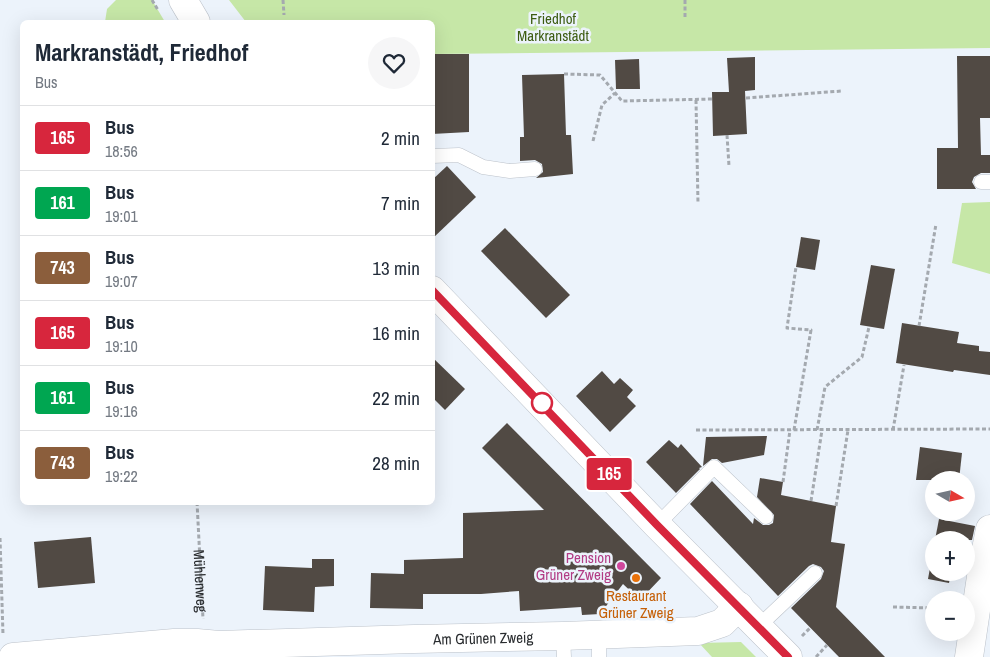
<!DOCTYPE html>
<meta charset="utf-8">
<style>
body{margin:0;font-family:"Archivo Narrow",sans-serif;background:#f6f6f7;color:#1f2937;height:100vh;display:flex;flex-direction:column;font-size:19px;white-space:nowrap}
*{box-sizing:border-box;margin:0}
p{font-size:16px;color:#747a83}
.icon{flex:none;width:28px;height:28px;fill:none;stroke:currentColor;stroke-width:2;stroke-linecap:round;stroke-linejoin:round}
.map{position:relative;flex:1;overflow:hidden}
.panel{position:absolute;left:20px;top:20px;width:415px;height:485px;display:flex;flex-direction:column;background:#fff;border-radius:8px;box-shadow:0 5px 20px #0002}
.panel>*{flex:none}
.badge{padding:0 10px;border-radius:4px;font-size:18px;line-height:32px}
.needle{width:32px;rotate:99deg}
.fabs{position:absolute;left:925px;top:471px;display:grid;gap:10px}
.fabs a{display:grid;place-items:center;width:50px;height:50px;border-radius:50%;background:#fff;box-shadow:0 5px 20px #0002;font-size:25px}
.map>.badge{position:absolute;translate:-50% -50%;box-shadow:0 0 0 2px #fff}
.round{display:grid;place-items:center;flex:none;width:52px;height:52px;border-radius:26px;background:#f6f6f7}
.head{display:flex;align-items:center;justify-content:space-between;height:85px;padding:0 15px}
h1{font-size:24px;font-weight:800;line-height:38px}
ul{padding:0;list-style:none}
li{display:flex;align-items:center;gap:15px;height:65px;padding:0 15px;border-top:1px solid #e0e1e3}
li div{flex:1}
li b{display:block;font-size:19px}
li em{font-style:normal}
li .badge{min-width:55px;font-weight:700;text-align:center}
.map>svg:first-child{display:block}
.green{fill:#c6e7a7}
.building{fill:#514a44}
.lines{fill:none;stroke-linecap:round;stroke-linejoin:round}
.lane-casing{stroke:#bcc2ca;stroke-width:15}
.street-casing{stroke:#bcc2ca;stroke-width:29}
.primary-casing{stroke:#bcc2ca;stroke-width:29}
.path{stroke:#a4a9af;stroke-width:3;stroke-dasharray:4 2.5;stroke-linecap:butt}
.lane{stroke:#fff;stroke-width:14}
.street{stroke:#fff;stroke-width:28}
.primary{stroke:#fff;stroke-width:28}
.line-casing{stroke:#fff;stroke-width:11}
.line{stroke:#d7263d;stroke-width:8}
.stop-dot{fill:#fff;stroke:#d7263d;stroke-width:2.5}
.hotel-dot{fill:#d1479c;stroke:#ecf3fb;stroke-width:2}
.food-dot{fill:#e8710a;stroke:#ecf3fb;stroke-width:2}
.labels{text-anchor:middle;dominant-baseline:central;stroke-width:5;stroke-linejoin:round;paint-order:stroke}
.park-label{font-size:15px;fill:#3c5c11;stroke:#ecf3fb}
.hotel-label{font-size:15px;fill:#b23c85;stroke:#ecf3fb;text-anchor:end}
.street-label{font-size:15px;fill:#292c2f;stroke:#ecf3fb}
.food-label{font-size:15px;fill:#c56008;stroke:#ecf3fb}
</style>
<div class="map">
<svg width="990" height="657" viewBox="0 0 990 657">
<rect width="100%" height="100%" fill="#ecf3fb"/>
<g class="green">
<path d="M116,0H152L165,22H105L107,9Z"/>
<path d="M229,0H990V48L433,54L432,22H246Z"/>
<path d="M990,202V274L952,263L962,203Z"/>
<path d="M741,642L756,657H712L699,643Z"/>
</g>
<g class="building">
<path d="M432,54H469V132L432,134Z"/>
<path d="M957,56H990V118H980L981,155H990V173H981L974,177L972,182L976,189H937V148H958Z"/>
<path d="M755,57V90L745,91L747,134L713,136L712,92H729L727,58Z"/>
<path d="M639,59L640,89H616L615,60Z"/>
<path d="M564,74L566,135H571L573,174L536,178L543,172L542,164L535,160L520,161V137H524L522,75Z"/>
<path d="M447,166L476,197L432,239V180Z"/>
<path d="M505,228L570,295L546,318L481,251Z"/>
<path d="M801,237L820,240L815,270L796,267Z"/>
<path d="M871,265L895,269L884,329L860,325Z"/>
<path d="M902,323L959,332L957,343L979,346V351L990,352V375L954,370L953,372L896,363Z"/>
<path d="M432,357L465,389L445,410L432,397Z"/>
<path d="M602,371L614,384L620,378L633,390L627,397L636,406L610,432L576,396Z"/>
<path d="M507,423L661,578L640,600L623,584L600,614L582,615L581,607L520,611L519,591L481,594H423V609L370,608L371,573L404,574V560L463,558V513L544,510L482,448Z"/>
<path d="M767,436L764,455L722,463L717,459H712L703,466L706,437Z"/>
<path d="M669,440L678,448L681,444L702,467L699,468L700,469L676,493L646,462Z"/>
<path d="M920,447L962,453L959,480H916Z"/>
<path d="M760,478L783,482L781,495L836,506L831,542L845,544L836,607L885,657H839L791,608L821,579L824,571L821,567L813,564L809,566L778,596L690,504L712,481L753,524L754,518L763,525H769L773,523L774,515L757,497Z"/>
<path d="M939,519L975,526L972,540H935Z"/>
<path d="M91,537L95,583L38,588L34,542Z"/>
<path d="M934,546V572H951L949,583L928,579Z"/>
<path d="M312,559H334V586L315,587L314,612L263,610L265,566L312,568Z"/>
</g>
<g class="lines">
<defs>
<g id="lane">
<path d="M432,156L459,155L483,167L510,171L535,169"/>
<path d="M981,182H990"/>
<path d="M657,525L714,467L766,517"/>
<path d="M759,626L815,573"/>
<path d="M599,635V657"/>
<path d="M563,636L564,657"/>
</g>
<g id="street">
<path id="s2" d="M13,657L174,643H197L219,645L414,639L563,636L698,631L722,623L739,606"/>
<path d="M969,657L982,570L990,529"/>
</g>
<g id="primary">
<path d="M183,0L196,22"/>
<path d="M432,290L657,525L788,657"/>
</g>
</defs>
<use href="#lane" class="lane-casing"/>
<use href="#street" class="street-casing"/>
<use href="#primary" class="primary-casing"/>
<g class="path">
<path d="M152,0L158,10"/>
<path d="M283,0L284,15"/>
<path d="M685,0V18"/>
<path d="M564,74L600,75L622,101L712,99"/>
<path d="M746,98L842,91"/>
<path d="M696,100L698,204"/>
<path d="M727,135L729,166"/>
<path d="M593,141L602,105L615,93"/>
<path d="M919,326L936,224"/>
<path d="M696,430L990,429"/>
<path d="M794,430L811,330L787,328L796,267"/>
<path d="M817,430L825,387L862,357L869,327"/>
<path d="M893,430L904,365"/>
<path d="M783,482L790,430"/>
<path d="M811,501L822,430"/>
<path id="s1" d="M197,502L203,619"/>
<path d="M836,506L848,430"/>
<path d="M0,538L3,635"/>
<path d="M893,607L934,608"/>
<path d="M802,636L810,628"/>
<path d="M816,657L827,645"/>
</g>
<use href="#lane" class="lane"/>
<use href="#street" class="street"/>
<use href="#primary" class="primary"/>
</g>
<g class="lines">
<defs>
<path id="line" d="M432,290L657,525L788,657"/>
</defs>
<use href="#line" class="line-casing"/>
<use href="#line" class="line"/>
</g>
<circle class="stop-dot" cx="542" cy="403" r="10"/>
<circle class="hotel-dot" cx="621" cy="566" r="5"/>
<circle class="food-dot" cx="636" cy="578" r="5"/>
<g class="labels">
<g class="park-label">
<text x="553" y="18">Friedhof<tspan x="553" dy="17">Markranstädt</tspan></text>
</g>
<g class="hotel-label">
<text x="611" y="557">Pension<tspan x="611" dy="17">Grüner Zweig</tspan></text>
</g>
<g class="street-label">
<text stroke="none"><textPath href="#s1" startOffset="79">Mühlenweg</textPath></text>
<text stroke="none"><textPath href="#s2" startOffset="471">Am Grünen Zweig</textPath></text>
</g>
<g class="food-label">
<text x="636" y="595">Restaurant<tspan x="636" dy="17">Grüner Zweig</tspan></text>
</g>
</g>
</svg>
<div class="fabs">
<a><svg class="needle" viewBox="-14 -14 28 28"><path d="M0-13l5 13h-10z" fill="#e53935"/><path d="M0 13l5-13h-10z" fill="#747a83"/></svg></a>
<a>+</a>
<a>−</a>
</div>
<b class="badge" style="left:609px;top:474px;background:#d7263d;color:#fff">165</b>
<section class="panel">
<div class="head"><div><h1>Markranstädt, Friedhof</h1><p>Bus</p></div><a class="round"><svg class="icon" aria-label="heart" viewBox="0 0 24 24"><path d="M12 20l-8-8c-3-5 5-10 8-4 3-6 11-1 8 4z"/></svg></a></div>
<ul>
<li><span class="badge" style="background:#d7263d;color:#fff">165</span><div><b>Bus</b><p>18:56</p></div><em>2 min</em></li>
<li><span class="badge" style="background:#00a651;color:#fff">161</span><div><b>Bus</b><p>19:01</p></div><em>7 min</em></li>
<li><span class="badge" style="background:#8b5e3c;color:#fff">743</span><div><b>Bus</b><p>19:07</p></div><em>13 min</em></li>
<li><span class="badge" style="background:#d7263d;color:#fff">165</span><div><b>Bus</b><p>19:10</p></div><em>16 min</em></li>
<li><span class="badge" style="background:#00a651;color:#fff">161</span><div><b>Bus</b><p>19:16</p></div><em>22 min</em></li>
<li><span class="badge" style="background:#8b5e3c;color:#fff">743</span><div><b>Bus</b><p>19:22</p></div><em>28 min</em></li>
</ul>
</section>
</div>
